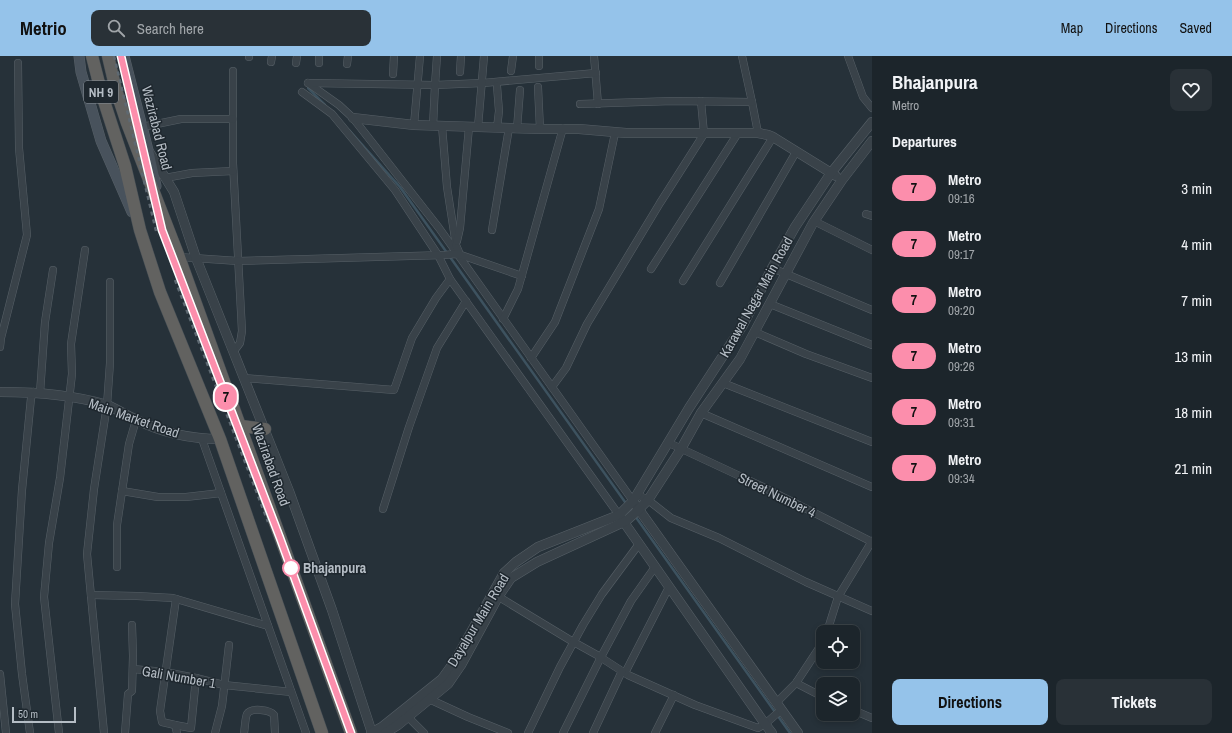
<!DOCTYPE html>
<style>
body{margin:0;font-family:"Archivo Narrow",sans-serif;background:#293137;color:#f1f3f6;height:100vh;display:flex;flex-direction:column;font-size:15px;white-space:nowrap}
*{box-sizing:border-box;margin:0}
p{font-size:13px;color:#a0a5a9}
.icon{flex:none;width:22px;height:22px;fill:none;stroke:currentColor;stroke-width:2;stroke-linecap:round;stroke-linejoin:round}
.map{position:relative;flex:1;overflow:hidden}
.sheet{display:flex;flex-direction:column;background:#1c252b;width:360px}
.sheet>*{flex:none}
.badge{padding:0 8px;border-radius:13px;font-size:14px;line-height:26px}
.tools{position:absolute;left:816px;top:569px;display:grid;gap:8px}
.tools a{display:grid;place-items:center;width:44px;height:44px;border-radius:8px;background:#1c252b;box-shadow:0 2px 6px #0003,0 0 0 1px #3a4247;font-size:20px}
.scale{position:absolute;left:12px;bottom:10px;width:64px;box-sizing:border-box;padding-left:4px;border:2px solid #b5bdc5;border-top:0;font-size:11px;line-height:14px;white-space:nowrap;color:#b5bdc5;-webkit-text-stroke:3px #1e272e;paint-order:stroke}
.map>.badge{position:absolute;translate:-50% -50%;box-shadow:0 0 0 2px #fff}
h2{padding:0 20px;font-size:15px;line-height:36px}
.round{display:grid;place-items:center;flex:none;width:42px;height:42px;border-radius:8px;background:#293137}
.head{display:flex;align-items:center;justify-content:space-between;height:68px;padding:0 20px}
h1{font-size:19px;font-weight:800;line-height:30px}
.button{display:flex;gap:8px;margin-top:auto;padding:8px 20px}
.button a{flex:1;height:46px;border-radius:8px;background:#95c3ea;color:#111;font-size:16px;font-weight:800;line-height:46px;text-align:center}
.button a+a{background:#293137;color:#f1f3f6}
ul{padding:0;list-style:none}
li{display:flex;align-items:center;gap:12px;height:56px;padding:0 20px}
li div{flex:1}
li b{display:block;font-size:15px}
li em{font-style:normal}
li .badge{min-width:44px;font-weight:700;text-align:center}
header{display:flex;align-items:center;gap:24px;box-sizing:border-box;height:56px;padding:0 20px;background:#95c3ea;color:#111}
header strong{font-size:19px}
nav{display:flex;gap:22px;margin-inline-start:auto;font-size:14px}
.search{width:280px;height:36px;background:#293137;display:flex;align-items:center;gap:10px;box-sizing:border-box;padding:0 14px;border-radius:8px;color:#a0a5a9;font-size:15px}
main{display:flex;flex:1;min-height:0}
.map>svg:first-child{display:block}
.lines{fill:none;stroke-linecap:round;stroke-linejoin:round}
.stream{stroke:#3d525f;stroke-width:2.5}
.minor-casing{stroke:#576067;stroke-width:8}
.tertiary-casing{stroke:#576067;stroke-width:10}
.secondary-casing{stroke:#576067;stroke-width:11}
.trunk-casing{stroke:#444d54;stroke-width:13}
.minor{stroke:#394249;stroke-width:7}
.tertiary{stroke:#394249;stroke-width:9}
.secondary{stroke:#48525c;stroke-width:10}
.trunk{stroke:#626260;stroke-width:12}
.rail{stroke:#5e6972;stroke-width:2.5;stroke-dasharray:4 4;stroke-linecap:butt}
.line-casing{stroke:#fff;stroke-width:9}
.line{stroke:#fc8eac;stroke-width:6}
.stop-dot{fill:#fff;stroke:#fc8eac;stroke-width:2}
.labels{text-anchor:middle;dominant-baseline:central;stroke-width:3;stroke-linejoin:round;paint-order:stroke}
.shield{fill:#1e272e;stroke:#889098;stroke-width:1}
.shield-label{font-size:13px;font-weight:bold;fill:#b5bdc5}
.street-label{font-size:14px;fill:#b5bdc5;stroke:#1e272e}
.stop-label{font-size:14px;font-weight:bold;fill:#b5bdc5;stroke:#1e272e;text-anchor:start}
</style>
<header>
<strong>Metrio</strong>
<div class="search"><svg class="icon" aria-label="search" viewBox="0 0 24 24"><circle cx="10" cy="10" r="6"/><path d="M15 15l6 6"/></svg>Search here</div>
<nav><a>Map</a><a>Directions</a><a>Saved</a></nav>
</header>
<main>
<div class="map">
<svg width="872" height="677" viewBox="0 0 872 677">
<rect width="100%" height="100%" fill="#263139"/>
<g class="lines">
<g class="stream">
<path d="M308,32L325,49"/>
<path d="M349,74L400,131L790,677"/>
</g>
<defs>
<g id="minor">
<path d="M539,0V10"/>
<path d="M594,0L598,48"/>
<path d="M742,0L752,46L758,77"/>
<path d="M848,0L863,41L872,52"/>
<path d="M249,1V0"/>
<path d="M271,6L272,0"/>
<path d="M296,7L297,0"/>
<path d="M319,7V0"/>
<path d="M347,8L348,0"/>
<path d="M233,15V107L242,275L240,287L234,295"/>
<path d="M511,15L513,0"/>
<path d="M460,16L461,0"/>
<path d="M393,18L394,0"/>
<path d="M308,27L339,49L353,62L439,172L633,445"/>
<path d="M308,27L435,29L483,27L596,17"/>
<path d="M497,30L499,55L497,72"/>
<path d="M538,31L540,73"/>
<path d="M302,36L332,58L395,134L438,199L450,223L619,459"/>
<path d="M580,48L673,45L752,46"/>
<path d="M414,69L420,0"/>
<path d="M433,70L435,29L437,0"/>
<path d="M442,70L447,131L456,189L459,196"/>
<path d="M142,71L181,63H233"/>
<path d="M478,71L484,0"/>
<path d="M517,73L520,34"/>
<path d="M165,122L192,117L233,115"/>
<path d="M866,158L872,160"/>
<path d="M814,165L872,194"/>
<path d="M492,174L509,72"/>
<path d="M457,185L460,172L469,71"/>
<path d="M179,201L238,205L445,199L455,198L461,199L522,220"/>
<path d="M772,212L872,254"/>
<path d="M651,213L738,77"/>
<path d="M683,225L773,81"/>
<path d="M720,227L796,96"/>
<path d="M770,248L872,289"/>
<path d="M503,263L518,233L563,72"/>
<path d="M755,276L806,298L872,322"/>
<path d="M0,291L1,282L27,179L19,92L18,7"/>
<path d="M531,302L555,266L599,153L615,77"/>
<path d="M244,322L394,334L412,282L436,242L450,223"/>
<path d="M723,327L872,386"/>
<path d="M552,331L566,312L587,268L660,147L704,78L701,45"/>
<path d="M40,337L45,266L53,214"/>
<path d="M701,357L872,431"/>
<path d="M202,383L306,677"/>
<path d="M669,387L759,429L872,486"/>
<path d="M122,435L158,441H186L221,437"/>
<path d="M638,439L648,444L671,462L719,482L806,526L872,555"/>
<path d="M383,453L409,371L437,292L466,245"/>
<path d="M117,511V469L129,388L136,364"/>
<path d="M494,538L570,584L597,599L628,619L695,649L758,672L765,668L781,654"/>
<path d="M91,539L137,540L173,542L268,570"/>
<path d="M176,543L160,655L162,666L175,669L177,677"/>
<path d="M827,576L838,541L872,485"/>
<path d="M133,613L165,616L196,622L224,629L291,636"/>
<path d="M625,617L669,531"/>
<path d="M0,618L6,677"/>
<path d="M796,627L823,641"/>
<path d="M429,643L468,661L508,677"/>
<path d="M776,647L796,627L823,586"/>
<path d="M853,654L872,662"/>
<path d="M405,658L424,677"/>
<path d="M175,669L191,672L196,622"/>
<path d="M30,677L22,618L15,548L22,434L31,342L34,336"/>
<path d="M59,677L44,541L49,487L60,422L72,318L71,288L85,194"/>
<path d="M104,677L87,498L94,433L107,349L110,307V226"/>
<path d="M125,677L128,638L132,635L133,600L132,569"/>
<path d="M215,677L222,650L229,589"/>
<path d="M244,677C245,672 245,662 247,658C251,651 270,654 274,659L275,677"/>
<path d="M528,677L560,611L583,569L602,538L639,488"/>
<path d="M563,677L601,601L631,545L655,511"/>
<path d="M593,677L622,615"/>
<path d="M655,677L674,639"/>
</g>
<g id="tertiary">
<path d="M353,62L414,69L540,73H579L626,77H758L768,79L773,81L836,120"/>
<path d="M150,97L174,136L196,202L289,435L332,554L372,677"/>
<path d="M0,336C34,336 74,339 107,349C117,353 127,360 137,364C163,377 192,383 220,383"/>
<path d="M635,448L798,677"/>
<path d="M621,462L765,668L772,677"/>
<path d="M371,677L382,671L442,623L455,605L504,517L516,506L538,491L619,459L633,445L689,352L743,269L772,212L795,171L831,117L872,66"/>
<path d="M385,677L398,669L448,628L461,609L498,541L511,522L537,506L626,465L635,457L648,444L681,393L701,357L740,303L813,167L842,124L872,85"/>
</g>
<g id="secondary">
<path d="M79,0L81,16L101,85L132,156"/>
<path d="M124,0L148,94L156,130"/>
</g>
<g id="trunk">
<path d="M92,0L102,39L125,110L140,174L160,236L220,383L322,677"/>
<path d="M108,0L116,34L127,67L179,201L351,677"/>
<path d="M241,370L265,373"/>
</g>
</defs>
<use href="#minor" class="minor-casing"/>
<use href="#tertiary" class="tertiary-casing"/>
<use href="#secondary" class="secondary-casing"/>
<use href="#trunk" class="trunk-casing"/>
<use href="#minor" class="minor"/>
<use href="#tertiary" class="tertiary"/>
<use href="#secondary" class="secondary"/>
<use href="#trunk" class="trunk"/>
<g class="rail">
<path d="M114,0L157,179"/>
<path d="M121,0L162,174L280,482L351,677"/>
<path d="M175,224L268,466"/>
</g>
</g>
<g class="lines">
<defs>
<path id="line" d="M121,0L162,174L280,482L351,677"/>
</defs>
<use href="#line" class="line-casing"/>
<use href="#line" class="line"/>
</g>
<circle class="stop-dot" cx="291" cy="512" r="8"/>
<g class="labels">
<rect class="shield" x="84" y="25" width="34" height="22" rx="3"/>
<g class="shield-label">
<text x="101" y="36">NH 9</text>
</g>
<g class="street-label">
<text transform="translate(157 72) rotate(76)">Wazirabad Road</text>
<text transform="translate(756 241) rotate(-61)">Karawal Nagar Main Road</text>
<text transform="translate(134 362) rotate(19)">Main Market Road</text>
<text transform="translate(271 409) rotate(70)">Wazirabad Road</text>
<text transform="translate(777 439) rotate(26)">Street Number 4</text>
<text transform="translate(478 564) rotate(-59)">Dayalpur Main Road</text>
<text transform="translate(179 621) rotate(10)">Gali Number 1</text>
</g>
<g class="stop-label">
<text x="303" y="512">Bhajanpura</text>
</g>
</g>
</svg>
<div class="tools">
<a><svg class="icon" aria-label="locate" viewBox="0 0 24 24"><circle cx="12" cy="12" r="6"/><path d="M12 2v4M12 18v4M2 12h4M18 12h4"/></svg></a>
<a><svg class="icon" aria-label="layers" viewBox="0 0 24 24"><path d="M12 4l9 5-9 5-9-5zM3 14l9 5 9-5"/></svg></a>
</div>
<div class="scale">50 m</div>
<b class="badge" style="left:226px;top:341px;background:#fc8eac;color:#111">7</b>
</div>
<section class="sheet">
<div class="head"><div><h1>Bhajanpura</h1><p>Metro</p></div><a class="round"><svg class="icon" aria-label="heart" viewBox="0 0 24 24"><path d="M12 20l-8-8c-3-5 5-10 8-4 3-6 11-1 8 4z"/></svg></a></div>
<h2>Departures</h2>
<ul>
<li><span class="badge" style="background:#fc8eac;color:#111">7</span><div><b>Metro</b><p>09:16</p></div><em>3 min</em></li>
<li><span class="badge" style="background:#fc8eac;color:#111">7</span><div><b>Metro</b><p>09:17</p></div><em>4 min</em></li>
<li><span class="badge" style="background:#fc8eac;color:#111">7</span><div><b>Metro</b><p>09:20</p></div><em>7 min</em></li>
<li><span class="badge" style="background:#fc8eac;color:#111">7</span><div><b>Metro</b><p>09:26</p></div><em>13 min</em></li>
<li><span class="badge" style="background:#fc8eac;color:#111">7</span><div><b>Metro</b><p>09:31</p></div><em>18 min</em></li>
<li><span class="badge" style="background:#fc8eac;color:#111">7</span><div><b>Metro</b><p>09:34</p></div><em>21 min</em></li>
</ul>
<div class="button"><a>Directions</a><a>Tickets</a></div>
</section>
</main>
